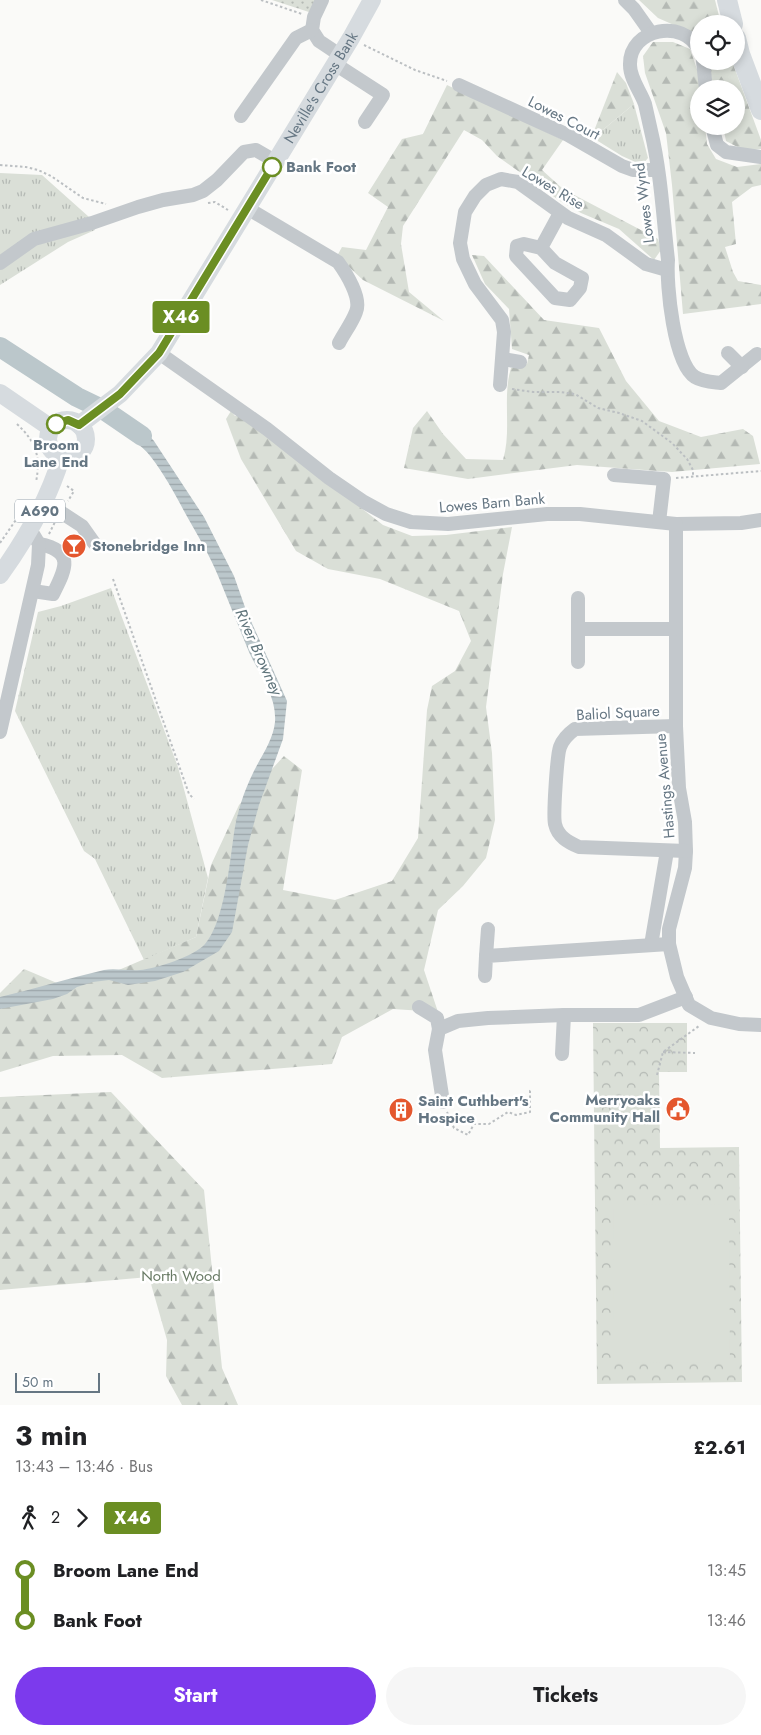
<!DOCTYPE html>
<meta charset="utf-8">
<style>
body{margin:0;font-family:Jost,sans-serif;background:#f6f6f6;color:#202124;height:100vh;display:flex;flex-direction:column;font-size:19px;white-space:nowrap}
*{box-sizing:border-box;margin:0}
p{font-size:16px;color:#757577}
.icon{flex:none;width:28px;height:28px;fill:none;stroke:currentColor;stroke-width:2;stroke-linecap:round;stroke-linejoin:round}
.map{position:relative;height:1405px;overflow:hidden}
.drawer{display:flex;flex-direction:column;background:#fff;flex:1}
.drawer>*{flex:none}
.badge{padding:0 10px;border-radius:4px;font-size:18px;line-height:32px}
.controls{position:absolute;left:690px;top:15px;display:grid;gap:10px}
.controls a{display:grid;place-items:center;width:55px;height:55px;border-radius:50%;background:#fff;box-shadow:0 2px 8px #0003;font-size:25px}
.scale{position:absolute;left:15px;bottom:12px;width:85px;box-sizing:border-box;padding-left:5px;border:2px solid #657683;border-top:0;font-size:14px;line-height:18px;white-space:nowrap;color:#657683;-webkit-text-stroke:4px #fff;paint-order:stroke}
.map>.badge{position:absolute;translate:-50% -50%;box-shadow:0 0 0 2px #fff}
.legs{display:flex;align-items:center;gap:8px;height:55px;padding:0 15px;font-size:16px}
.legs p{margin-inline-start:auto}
.headline{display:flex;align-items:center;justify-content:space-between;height:85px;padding:0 15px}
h1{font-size:28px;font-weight:700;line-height:38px}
.primary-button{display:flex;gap:10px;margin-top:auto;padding:10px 15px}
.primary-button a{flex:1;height:58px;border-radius:30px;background:#7c3aed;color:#fff;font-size:20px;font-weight:700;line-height:58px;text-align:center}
.primary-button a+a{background:#f6f6f6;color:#202124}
ul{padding:0 15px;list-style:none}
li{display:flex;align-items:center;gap:18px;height:50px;font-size:19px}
li i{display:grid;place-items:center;width:8px;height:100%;margin:0 6px;background:currentColor}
li i::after{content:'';width:12px;height:12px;margin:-6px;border:4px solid;border-radius:50%;background:#fff}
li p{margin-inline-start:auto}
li:first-child i{background:linear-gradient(#0000 50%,currentColor 0)}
li:last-child i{background:linear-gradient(currentColor 50%,#0000 0)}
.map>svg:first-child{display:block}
.grass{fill:url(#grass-tufts)}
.forest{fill:url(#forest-firs)}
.park{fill:url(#park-crowns)}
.garden{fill:url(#garden-dots)}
.pitch{fill:#dadfd7}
.water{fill:url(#water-rules)}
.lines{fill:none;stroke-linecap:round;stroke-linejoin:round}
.river{stroke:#bbc7cb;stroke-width:20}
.path{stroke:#bbbfc2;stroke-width:2;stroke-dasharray:2.5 2.5;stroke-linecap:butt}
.minor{stroke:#c3c8cc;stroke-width:14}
.major{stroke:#d6dbdf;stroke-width:18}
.highway{stroke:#d6dbdf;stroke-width:20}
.line-1-casing{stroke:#fff;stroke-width:11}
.line-1{stroke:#6b8e23;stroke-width:8}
.stop-1-dot{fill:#fff;stroke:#6b8e23;stroke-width:2.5}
.labels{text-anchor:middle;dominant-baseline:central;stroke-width:5;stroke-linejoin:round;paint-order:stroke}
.shield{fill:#fff;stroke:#939fa8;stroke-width:1}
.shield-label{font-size:14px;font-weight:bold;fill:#657683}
.street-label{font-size:15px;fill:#657683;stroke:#fff}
.stop-label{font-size:15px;font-weight:bold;fill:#657683;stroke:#fff;text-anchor:start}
.poi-label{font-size:15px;font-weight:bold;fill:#657683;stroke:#fff;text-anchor:start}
.park-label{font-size:15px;fill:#687a64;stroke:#fff}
.water-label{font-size:16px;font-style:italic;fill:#60757c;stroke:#fff}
</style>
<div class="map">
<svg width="761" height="1405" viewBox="0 0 761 1405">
<defs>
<pattern id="grass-tufts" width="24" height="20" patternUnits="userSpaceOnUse" patternTransform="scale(1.25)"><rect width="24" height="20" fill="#dadfd7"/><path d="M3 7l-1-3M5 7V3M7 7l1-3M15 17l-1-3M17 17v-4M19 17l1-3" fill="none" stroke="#b4b9b4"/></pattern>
<pattern id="forest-firs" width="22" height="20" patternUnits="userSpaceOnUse" patternTransform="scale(1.25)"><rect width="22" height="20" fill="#dadfd7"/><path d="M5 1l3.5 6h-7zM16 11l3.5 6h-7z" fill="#b4b9b4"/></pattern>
<pattern id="park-crowns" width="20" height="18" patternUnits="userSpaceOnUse" patternTransform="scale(1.25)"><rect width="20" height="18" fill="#dadfd7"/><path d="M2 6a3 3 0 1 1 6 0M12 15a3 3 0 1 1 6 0" fill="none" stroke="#b4b9b4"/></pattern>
<pattern id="garden-dots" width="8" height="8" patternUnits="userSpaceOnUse" patternTransform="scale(1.25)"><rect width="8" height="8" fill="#dadfd7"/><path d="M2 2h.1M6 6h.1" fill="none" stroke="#b4b9b4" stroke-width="1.8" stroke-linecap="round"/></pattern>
<pattern id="water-rules" width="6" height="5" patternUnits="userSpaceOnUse" patternTransform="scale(1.25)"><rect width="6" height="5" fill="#bbc7cb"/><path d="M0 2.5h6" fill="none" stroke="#9ca6aa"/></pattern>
</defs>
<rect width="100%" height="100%" fill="#fafaf8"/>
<g class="grass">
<path d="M634,104L648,158L642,165L622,156L593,138Z"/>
<path d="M0,173L42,175L89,217L95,230L68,242L0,285Z"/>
<path d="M111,588L178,767L208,878L196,937L144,960L95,859L84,851L15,711L38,612L61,606Z"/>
</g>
<g class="forest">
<path d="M639,0H715L721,24H699V36L658,18Z"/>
<path d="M653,42H673L690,49L699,75L701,89H699V126H705L707,144L716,159L737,167L761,164V185L752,187L732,202L736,244L725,247L733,272L738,281L761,285V304L683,314L672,185L666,133L645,73L643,56Z"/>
<path d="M708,61H732L761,140V149L745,151L726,141L723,126H736V89H714Z"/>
<path d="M617,72L626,83L634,104L593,138L592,136Z"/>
<path d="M447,85L563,140L542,170L563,189L658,239L661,250L654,260L619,229L581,213L560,201L497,156L482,140L464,130L403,226L401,244L409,292L444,321L363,280L337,256L342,247L366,250L388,207L368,193L402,139L423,134Z"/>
<path d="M472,255L484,256L544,320L599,328L626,381L659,421L701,437L743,429L753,436L760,464L672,472L577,465L468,479L404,468L413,428L427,411L443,434L466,459L503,460C512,430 502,397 511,368L527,364L529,355L512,349L509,309L485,284Z"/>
<path d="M231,411L235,416L239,415L267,435L383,525L412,536L446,535L512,527L503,574L486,707L492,753L495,820L486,858L463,886L438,910L424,970L438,1012L393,1009L342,1037L332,1064L162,1078L122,1055L53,1056L0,1072V993L24,969L64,986L107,975L196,937L211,865L239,805L284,756L302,770L283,890L335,900L392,881L418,838L427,710L432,686L455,671L471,641L459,611L380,579L328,569L296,551L241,459L226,419Z"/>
<path d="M111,1092L204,1190L222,1368L238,1405H182L166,1376L167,1340L149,1277L0,1290V1097Z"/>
</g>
<path class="park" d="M593,1023H687V1072H659L660,1148L739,1147L742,1382L597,1384Z"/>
<path class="garden" d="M272,0H322L315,14Z"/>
<g class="pitch">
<path d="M643,1089V1123H622V1090Z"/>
<path d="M729,1204L730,1362L614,1363L613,1205Z"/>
</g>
<path class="water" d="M124,415L138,423L154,441L204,517L234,576L246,610L287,701L283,739L259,805L248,845L232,932L219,951L183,972L155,981L128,985L109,980L93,982L77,987L67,994L53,999L0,1009V997C35,989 69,978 104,970C115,968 128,971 140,970C155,969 195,956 205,944C224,923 230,861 234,833C237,813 244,791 253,773C261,756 273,741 275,722C277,696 259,674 249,652C239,627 229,603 219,578C210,555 196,533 184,511C174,492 164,474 151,457C141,444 126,436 114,427Z"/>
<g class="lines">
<path class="river" d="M0,347L77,397L104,410L142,436"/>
<g class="path">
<path d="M261,0L302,14"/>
<path d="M364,45L415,70L447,81"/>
<path d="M0,165L26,167L38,170L51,176L83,198L106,204"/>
<path d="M208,203L215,202L228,210"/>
<path d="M512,389L533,392H560L575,394L598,408L619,413L642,421L672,443L687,459L693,470V477"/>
<path d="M17,424C36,442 41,456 36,482"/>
<path d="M676,478L761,471"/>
<path d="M67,486L74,491L68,501"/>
<path d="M49,534L55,522"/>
<path d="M0,543L22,511"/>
<path d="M113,579L189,794L194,799"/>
<path d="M663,1052L695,1053"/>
<path d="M657,1075L663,1052L699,1026"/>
<path d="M447,1112L454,1128L468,1135L474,1124H489L508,1112L516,1115L530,1112V1091L532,1090"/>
</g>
<g class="minor">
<path d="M322,0L314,17L312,30L319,41L340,55"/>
<path d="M625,0L634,9L651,33"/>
<path d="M699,50C684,18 629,28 630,65C630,79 641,92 645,104C647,113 649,122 651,131C661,173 663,217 668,260C666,285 674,364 695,377C703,382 713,382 721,383L757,354"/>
<path d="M703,61L706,89"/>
<path d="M335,64L383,95L365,122"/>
<path d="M459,85L568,135L622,166L633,170H657"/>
<path d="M241,116L296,38L312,30"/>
<path d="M712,126L717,145L726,152L761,157"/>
<path d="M247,208L338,262C346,273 362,298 356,312C352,323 344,333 339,343"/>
<path d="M541,248L524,244L517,246L516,256L555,298L570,300L580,288L582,278L555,263L541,248L560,213"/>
<path d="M0,263L34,239L92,223L138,207L163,200L193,195L203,191L217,180L244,152L256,150L275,161"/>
<path d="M159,353L267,429L329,478L364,502L386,514L411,522L448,524L547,514H580L676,524L741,523L761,520"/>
<path d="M728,353L742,367"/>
<path d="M503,359L520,362"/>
<path d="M500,385L504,332L502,320L475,284L463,259L460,243L465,212L475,196L486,185L501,179L518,182L568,218L606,235L646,264L667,270"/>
<path d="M614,475L664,479L659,522"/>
<path d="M45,502L82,526L94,543"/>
<path d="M676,524V726L679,788L685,822L686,851L685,868L669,929V944L677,977L689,1005L711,1018L739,1024L761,1025"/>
<path d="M33,591L53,594C65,570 76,551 39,544"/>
<path d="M578,629V598"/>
<path d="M578,662V629H676"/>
<path d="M676,726L575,729C568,734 563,739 560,747C557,755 553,815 555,824C558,837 568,842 579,847L686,851"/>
<path d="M0,732L38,565L39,544L30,529"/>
<path d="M651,945L667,851"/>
<path d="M486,956L488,929"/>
<path d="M485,976L486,956L669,944"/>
<path d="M419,1007L437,1018L439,1029"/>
<path d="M562,1054L564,1015"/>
<path d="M443,1102L435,1050L439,1029L458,1021L488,1018L564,1015H639L686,997"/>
</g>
<g class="major">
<path d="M0,393L51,428"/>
<circle cx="67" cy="439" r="19"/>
<path id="s1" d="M79,425L120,394L159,353L351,38L372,0"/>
<path d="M0,575C26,539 48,501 61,458"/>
</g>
<g class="highway">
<path d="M727,0L733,24"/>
<path d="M736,38L740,54L761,110"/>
</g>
</g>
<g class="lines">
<defs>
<path id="line-1" d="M56,424L68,420L79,425L120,394L159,353L272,167"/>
</defs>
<use href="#line-1" class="line-1-casing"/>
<use href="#line-1" class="line-1"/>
</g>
<defs>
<symbol id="bar-disc" viewBox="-11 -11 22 22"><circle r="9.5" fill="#e4572e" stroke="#fff"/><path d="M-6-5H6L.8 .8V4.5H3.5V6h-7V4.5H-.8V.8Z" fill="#fff"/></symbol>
<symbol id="civic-disc" viewBox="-11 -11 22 22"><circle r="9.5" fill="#e4572e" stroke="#fff"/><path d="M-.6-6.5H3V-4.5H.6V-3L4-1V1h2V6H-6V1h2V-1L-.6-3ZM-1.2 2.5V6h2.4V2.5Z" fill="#fff"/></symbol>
<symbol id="building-disc" viewBox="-11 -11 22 22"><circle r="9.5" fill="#e4572e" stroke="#fff"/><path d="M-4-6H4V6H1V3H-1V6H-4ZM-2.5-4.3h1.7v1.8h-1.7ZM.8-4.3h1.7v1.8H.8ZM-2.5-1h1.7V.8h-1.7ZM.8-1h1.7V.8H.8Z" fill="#fff"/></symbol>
</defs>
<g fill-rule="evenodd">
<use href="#bar-disc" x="60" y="532" width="28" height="28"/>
<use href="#civic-disc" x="664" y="1095" width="28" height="28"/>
<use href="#building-disc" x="387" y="1096" width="28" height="28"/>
</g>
<g class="stop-1-dot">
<circle cx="272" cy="167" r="9"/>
<circle cx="56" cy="424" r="9"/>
</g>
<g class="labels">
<rect class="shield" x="15" y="499.5" width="50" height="23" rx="4"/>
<g class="shield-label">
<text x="40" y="511">A690</text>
</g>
<g class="street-label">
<text stroke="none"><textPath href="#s1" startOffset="419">Neville's Cross Bank</textPath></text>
<text transform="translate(564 118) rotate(27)">Lowes Court</text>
<text transform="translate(553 188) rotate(31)">Lowes Rise</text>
<text transform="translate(644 203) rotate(-97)">Lowes Wynd</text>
<text transform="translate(492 503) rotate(-5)">Lowes Barn Bank</text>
<text transform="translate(618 713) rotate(-3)">Baliol Square</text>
<text transform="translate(665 786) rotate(-95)">Hastings Avenue</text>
</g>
<g class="stop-label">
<text x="286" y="167">Bank Foot</text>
<text x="56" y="445" text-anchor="middle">Broom<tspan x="56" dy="17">Lane End</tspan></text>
</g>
<g class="poi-label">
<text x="92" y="546">Stonebridge Inn</text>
<text x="660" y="1100" text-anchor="end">Merryoaks<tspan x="660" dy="17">Community Hall</tspan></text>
<text x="418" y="1101">Saint Cuthbert's<tspan x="418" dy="17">Hospice</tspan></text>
</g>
<g class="park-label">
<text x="181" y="1276">North Wood</text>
</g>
<g class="water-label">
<text transform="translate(259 652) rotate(66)">River Browney</text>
</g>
</g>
</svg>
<div class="controls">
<a><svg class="icon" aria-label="locate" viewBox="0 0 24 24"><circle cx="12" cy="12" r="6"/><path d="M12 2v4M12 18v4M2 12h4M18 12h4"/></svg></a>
<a><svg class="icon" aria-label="layers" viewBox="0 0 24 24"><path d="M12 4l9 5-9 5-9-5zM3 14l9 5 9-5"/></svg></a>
</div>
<div class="scale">50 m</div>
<b class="badge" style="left:181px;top:317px;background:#6b8e23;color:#fff">X46</b>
</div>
<section class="drawer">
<div class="headline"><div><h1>3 min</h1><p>13:43 – 13:46 · Bus</p></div><b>£2.61</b></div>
<div class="legs"><svg class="icon" aria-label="walk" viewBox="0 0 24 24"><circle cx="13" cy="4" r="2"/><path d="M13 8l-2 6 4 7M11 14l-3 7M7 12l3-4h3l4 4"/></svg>2<svg class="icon" aria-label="forward" viewBox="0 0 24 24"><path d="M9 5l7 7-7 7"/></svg><b class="badge" style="background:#6b8e23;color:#fff">X46</b></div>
<ul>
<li><i style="color:#6b8e23"></i><b>Broom Lane End</b><p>13:45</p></li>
<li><i style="color:#6b8e23"></i><b>Bank Foot</b><p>13:46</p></li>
</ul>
<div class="primary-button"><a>Start</a><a>Tickets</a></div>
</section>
